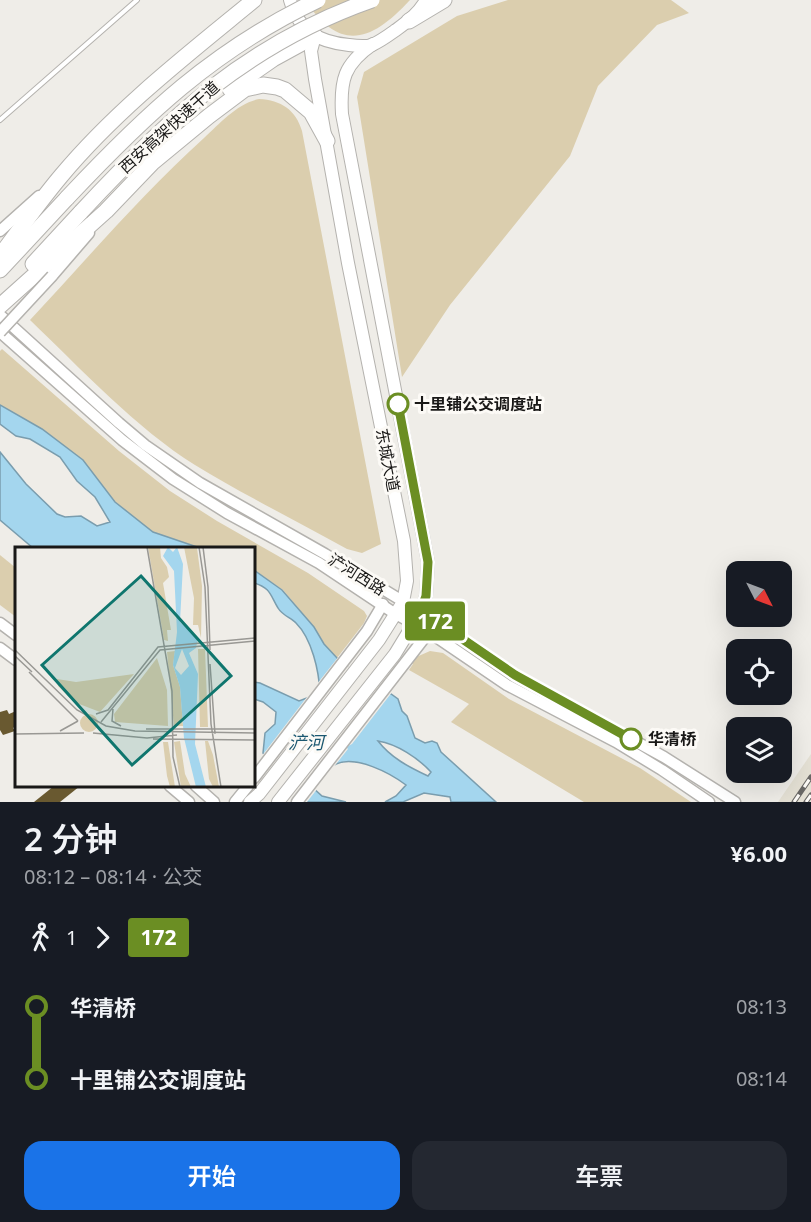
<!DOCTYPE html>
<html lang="zh">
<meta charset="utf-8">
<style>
body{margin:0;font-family:"Noto Sans","Noto Sans SC",sans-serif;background:#242831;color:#f1f3f6;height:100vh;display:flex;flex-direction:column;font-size:22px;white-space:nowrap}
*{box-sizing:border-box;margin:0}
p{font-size:20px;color:#9ea1a6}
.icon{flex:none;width:33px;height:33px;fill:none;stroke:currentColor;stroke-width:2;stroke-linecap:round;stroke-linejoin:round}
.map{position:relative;height:802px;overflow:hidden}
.panel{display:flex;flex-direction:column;background:#171b24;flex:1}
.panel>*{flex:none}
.badge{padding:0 12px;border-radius:4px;font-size:21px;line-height:39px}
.needle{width:39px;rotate:132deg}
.tools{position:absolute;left:726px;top:561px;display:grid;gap:12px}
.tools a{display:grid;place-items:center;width:66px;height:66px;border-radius:12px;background:#171b24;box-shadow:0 6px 24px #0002;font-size:30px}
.map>.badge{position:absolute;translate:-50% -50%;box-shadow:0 0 0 3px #fff}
.legs{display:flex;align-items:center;gap:9px;height:66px;padding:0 24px;font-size:20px}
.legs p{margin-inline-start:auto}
.overview{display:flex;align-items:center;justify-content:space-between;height:102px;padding:0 24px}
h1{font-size:33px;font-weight:600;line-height:45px}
.action{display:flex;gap:12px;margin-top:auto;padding:12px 24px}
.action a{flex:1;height:69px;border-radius:18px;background:#1a73e8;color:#fff;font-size:24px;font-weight:600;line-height:69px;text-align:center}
.action a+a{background:#242831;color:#f1f3f6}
ul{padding:0 24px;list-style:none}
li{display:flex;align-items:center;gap:21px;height:72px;font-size:22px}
li i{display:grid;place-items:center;width:9px;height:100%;margin:0 8px;background:currentColor}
li i::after{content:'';width:15px;height:15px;margin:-8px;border:4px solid;border-radius:50%;background:#171b24}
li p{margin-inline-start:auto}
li:first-child i{background:linear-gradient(#0000 50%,currentColor 0)}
li:last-child i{background:linear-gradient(currentColor 50%,#0000 0)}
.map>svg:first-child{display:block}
.built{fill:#e4e0d4}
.green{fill:#dbceae}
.water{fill:#a4d6ee;stroke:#7a9dae;stroke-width:1.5;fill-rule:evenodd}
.pier{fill:#efede8}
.building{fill:#695930}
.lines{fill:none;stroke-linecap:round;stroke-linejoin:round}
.lane-casing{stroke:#b4b2ae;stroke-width:6}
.secondary-casing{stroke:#b4b2ae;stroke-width:13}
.primary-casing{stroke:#b4b2ae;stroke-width:14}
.highway-casing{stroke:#b4b2ae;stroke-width:17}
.lane{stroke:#fff;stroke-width:4}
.secondary{stroke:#fff;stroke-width:10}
.primary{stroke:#fff;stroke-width:12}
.highway{stroke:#fff;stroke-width:15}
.rail-casing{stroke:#696765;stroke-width:5}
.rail{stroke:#fcfaf6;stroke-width:3;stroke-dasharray:9;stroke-linecap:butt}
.secondary-bridge-casing{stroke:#b4b2ae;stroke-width:13;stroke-linecap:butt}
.highway-bridge-casing{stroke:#b4b2ae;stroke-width:17;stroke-linecap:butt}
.secondary-bridge{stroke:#fff;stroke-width:10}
.highway-bridge{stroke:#fff;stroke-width:15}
.line-1-casing{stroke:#fff;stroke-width:14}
.line-1{stroke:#6b8e23;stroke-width:9}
.stop-1-dot{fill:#fff;stroke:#6b8e23;stroke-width:3}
.labels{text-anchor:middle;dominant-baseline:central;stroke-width:6;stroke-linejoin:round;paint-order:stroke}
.street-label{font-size:16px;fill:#191817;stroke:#fcfaf6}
.stop-label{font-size:16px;font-weight:bold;fill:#191817;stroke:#fcfaf6;text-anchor:start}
.water-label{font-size:18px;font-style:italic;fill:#1b5871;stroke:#fcfaf6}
.inset-road{fill:none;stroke:#999894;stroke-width:1.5}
.view{fill:#0f766e;fill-opacity:0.15;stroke:#0f766e;stroke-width:3}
.inset-edge{fill:none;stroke:#191817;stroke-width:3}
</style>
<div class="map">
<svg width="811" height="802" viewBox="0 0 811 802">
<rect width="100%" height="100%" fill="#efede8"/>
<path class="built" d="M811,754V802H778Z"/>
<g class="green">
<path d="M305,0H410C371,42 340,53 305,0Z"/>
<path d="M508,0H671L689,13L657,25L598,86L570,156L450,305L402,377L357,97L364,72L457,16Z"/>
<path d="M259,99C281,100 296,110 302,131L381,544L362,553L347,549C297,521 244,495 195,465C137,429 80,368 30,320C87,259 142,194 204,138C220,123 238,103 259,99Z"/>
<path d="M2,349L119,451L170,491L217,521L308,573L364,611L367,616L364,623L337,658L324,644L314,627L283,590L254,570V548H200L153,532L115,502L83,460L42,429L0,405V351Z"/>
<path d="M0,555L16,568V617L0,605Z"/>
<path d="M430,651L443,653L509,699L640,768L691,802H584L451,722L469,704L409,670L413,664L410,662L414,658Z"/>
</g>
<g class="water">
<path d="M0,405L42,429L83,460L115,502L153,532L200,548H33L0,520V452L26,484L57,514L65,517L81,516L97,526L110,522L95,497L77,481L60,457L30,439L16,436L0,424Z"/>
<path d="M254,570L282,590L314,627L324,644L337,658L371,687L391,694L398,699L402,711L407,716L415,738L425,743L432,741L437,743L441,752L496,802H451L450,797L424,793L403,802H385L396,796L406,785C390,773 356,755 336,764C327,768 319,780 311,786L322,796L346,802H296L263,753L265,733L275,724L276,712L263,702L254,699V682L260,683L299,701L320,693C319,671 312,639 296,623C291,618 282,615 278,608C270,595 271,588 254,583ZM378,741C397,744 418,758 431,772L428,776C409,767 391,758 378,741Z"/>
</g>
<path class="pier" d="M339,656L353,672L372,684L393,691L352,744L346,747L348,749L329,773L315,786L318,788L307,802H292L272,782L262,765L261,757L310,693L317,691V684Z"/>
<g class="building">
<path d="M7,710L9,714L16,711V726L13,728L15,731L3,735L0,730V712Z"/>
<path d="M54,786H80L60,802H34Z"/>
</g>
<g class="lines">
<defs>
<path id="lane" d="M0,120L137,0"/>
<g id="secondary">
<path d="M0,231L39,196"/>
<path d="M52,276L89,233"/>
<path d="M0,315L119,423L145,445L200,483L325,554L442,625L515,675L664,757L735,802"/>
<path d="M0,332L122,440L173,479L227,513L319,563L394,613L429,632L507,685L616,742L662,770L709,802"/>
<path d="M0,623L16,635"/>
<path d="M0,648L16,660"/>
<path d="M254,778L367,631L383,604"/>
<path d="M170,786L189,802"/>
<path d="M196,786L214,802"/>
<path d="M235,802L248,786"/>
<path d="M297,802L429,632"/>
</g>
<g id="primary">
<path d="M290,0C299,31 318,42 349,45C356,46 365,47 372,45C381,41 389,35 396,30C408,21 419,13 426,0"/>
<path d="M250,802L259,794L379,640L403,602L407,581L404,541L348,263L315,79L311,51L315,36"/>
<path d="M278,802L395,654L420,613L426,596L428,562L342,114C340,80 344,64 373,44"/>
</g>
<g id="highway">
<path d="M409,21L444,0"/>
<path d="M230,89L273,59L315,36"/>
<path d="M0,256C20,229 40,201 61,176C117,109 187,55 254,0"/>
<path d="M33,264L81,212"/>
<path d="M0,270L67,198"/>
<path d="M0,306L106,211L152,163L209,116L245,89L263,85L277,87L285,90L311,112L327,141"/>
</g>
</defs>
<use href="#lane" class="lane-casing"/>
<use href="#secondary" class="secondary-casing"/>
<use href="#primary" class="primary-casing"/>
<use href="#highway" class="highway-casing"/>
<use href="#lane" class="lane"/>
<use href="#secondary" class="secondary"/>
<use href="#primary" class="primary"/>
<use href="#highway" class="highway"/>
<defs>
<g id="rail">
<path d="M794,802L811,777"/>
<path d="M806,802L811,795"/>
</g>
</defs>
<use href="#rail" class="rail-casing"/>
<use href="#rail" class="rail"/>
<defs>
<path id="secondary-bridge" d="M0,332L52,276"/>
<g id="highway-bridge">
<path d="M67,198C145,115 213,50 318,0"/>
<path d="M81,212C168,118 249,43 372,0"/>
</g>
</defs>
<use href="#secondary-bridge" class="secondary-bridge-casing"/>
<use href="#highway-bridge" class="highway-bridge-casing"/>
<use href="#secondary-bridge" class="secondary-bridge"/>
<use href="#highway-bridge" class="highway-bridge"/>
</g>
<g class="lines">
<defs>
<path id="line-1" d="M398,404L428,562L426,596L420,613L442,625L515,675L631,739"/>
</defs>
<use href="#line-1" class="line-1-casing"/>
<use href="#line-1" class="line-1"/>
</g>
<g class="stop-1-dot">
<circle cx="398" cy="404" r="10"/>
<circle cx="631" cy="739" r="10"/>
</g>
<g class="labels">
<g class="street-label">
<text transform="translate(169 127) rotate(-42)">西安高架快速干道</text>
<text transform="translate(388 460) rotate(79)">东城大道</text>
<text transform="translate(357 574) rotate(32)">浐河西路</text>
</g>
<g class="stop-label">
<text x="414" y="404">十里铺公交调度站</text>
<text x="648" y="739">华清桥</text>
</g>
<g class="water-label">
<text x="306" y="742">浐河</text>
</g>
</g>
<g transform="translate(15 547)">
<rect width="240" height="240" fill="#efede8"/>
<path d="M133,0H145L146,11L152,20L154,30L148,36L156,83H152L153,94L149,93ZM169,0L182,1L187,39L186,91L183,78H178L179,51ZM183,102H190L193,180H185ZM160,104L158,118L165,140L168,179H159L152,105ZM142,111L152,143L153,179L100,175L99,167ZM119,127L85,165L59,155L43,139L42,132L61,135ZM65 176a9 9 0 1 1 18 0a9 9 0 1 1-18 0ZM165,194L170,227L176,240H166L159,195ZM190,194H193L198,208L204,240H198L194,232ZM148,195H153L160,240H155L152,229Z" fill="#dbceae"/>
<path d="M153,0L158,5L162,0L168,17L165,75L183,91L181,101L174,106L183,127L180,197L191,240H181L169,191L165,140L158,118L162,85L159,24L148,9ZM167,102L174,119L166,128L160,121Z" fill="#a4d6ee" fill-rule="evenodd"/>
<path class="inset-road" d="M132,0L157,144L158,210L165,240M184,0L190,40L196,177L206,240M188,0L193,40L195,103M0,103L62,163L91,179L120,184L240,186M0,109L17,125M195,117L200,187M14,125L63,174M98,162L97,174L106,179M81,167L93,163L143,100L240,91M86,175L145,103L240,94M131,182H240M45,184L63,174M78,186L132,191L162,188M0,187L69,186M138,192L240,193"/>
<path class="view" d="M126,29L216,129L117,218L27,118Z"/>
<rect width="240" height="240" class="inset-edge"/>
</g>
</svg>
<div class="tools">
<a><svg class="needle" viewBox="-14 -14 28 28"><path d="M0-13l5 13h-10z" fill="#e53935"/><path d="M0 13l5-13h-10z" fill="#9ea1a6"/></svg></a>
<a><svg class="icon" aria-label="locate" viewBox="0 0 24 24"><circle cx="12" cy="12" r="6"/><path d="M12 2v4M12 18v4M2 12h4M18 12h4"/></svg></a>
<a><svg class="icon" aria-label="layers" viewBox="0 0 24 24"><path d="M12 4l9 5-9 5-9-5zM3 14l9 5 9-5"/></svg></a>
</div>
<b class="badge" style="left:435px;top:621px;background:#6b8e23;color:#fff">172</b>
</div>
<section class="panel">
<div class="overview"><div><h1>2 分钟</h1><p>08:12 – 08:14 · 公交</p></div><b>¥6.00</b></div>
<div class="legs"><svg class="icon" aria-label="walk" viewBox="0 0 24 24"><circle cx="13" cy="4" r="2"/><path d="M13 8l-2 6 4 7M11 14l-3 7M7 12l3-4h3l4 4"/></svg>1<svg class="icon" aria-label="forward" viewBox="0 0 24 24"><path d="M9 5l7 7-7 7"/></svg><b class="badge" style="background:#6b8e23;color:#fff">172</b></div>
<ul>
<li><i style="color:#6b8e23"></i><b>华清桥</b><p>08:13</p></li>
<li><i style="color:#6b8e23"></i><b>十里铺公交调度站</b><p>08:14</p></li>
</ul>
<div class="action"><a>开始</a><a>车票</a></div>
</section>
